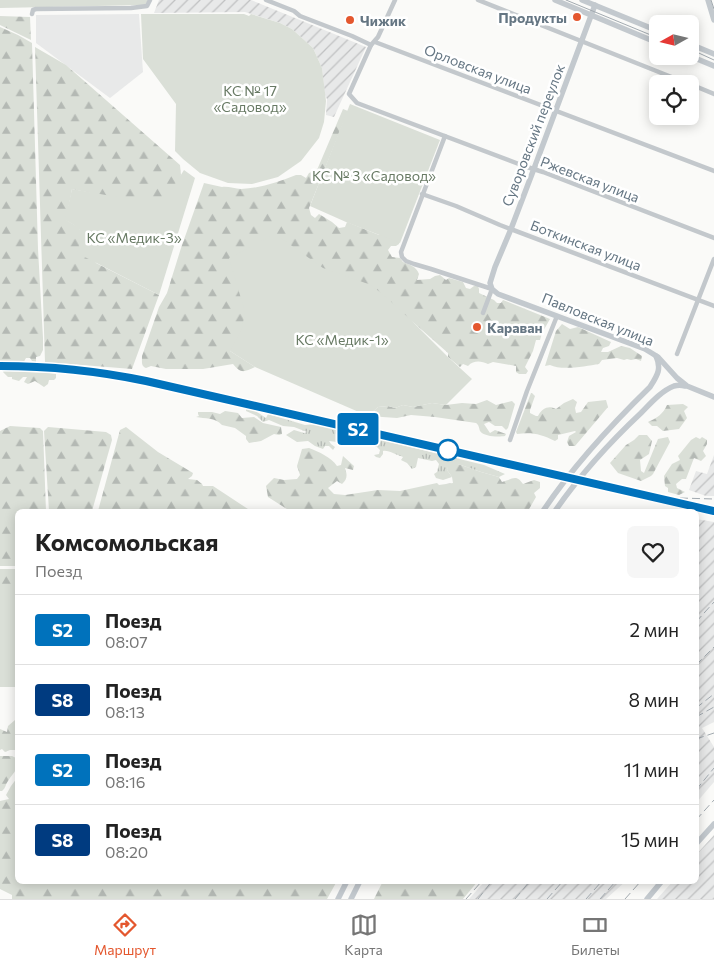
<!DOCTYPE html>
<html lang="ru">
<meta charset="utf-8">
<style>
body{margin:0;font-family:Commissioner,sans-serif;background:#f6f6f6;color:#222;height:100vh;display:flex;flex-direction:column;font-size:19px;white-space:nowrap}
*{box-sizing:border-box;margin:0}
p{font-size:16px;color:#767676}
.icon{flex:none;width:28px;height:28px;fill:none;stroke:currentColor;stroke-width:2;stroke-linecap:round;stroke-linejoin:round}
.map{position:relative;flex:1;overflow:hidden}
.panel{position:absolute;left:15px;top:509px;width:684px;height:375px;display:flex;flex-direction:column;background:#fff;border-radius:8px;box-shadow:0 2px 12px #0003}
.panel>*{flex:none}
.badge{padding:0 10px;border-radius:4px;font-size:18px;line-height:32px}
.needle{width:32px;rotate:262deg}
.tools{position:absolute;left:649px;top:15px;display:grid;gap:10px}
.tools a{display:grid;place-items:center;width:50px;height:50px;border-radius:8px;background:#fff;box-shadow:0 2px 12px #0003;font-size:25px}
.map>.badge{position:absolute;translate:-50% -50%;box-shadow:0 0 0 2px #fff}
.round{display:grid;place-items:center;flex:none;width:52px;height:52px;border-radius:8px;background:#f6f6f6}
.summary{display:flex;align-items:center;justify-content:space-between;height:85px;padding:0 20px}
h1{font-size:24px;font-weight:700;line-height:38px}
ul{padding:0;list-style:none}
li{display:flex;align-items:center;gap:15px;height:70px;padding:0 20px;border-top:1px solid #e0e0e0}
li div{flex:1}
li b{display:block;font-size:19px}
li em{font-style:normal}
li .badge{min-width:55px;font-weight:700;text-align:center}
.tab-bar{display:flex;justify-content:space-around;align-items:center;height:70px;border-top:1px solid #e0e0e0;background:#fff;font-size:14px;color:#767676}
.tab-bar a{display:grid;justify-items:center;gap:2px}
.tab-bar .active{color:#e4572e}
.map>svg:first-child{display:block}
.built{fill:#e8e9e9}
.industrial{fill:url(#industrial-furrows)}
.grass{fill:url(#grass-tufts)}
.forest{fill:url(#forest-firs)}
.garden{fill:#dadfd7}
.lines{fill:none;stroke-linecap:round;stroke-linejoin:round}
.minor{stroke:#c3c8cc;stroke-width:4.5}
.major{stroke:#c3c9ce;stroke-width:5.5}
.tram{stroke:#a2aab0;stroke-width:1}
.rail{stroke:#a2aab0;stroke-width:1;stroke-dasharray:8 4;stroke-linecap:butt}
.line-casing{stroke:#fff;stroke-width:11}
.line{stroke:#0072bc;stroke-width:8}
.poi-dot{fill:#e4572e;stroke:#fff;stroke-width:2}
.stop-dot{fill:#fff;stroke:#0072bc;stroke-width:2.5}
.labels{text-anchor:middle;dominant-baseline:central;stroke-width:5;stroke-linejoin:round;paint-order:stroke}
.poi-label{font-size:14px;font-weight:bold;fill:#657683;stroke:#fff;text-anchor:start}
.street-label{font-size:14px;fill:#657683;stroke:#fff}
.park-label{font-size:14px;fill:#687a64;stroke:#fff}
</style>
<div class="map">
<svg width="714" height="899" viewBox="0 0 714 899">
<defs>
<pattern id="industrial-furrows" width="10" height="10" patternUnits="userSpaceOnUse" patternTransform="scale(1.25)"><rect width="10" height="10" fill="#e8e9e9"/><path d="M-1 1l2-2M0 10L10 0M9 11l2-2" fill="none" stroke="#c0c1c2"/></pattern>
<pattern id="grass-tufts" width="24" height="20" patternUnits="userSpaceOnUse" patternTransform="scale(1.25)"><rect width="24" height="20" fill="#dadfd7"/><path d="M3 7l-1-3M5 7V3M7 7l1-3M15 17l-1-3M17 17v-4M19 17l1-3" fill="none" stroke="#b4b9b4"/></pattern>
<pattern id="forest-firs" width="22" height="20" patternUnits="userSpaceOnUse" patternTransform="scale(1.25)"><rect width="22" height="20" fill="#dadfd7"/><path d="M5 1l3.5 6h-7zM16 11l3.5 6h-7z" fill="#b4b9b4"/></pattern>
</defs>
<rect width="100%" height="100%" fill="#fafaf8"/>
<path class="built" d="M139,14L143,72L110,98L36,43V15Z"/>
<g class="industrial">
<path d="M159,0H251L366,47L334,117L326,115L327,99L325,95L322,68L313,48L292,29L280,23L245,12L154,13Z"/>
<path d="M714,455V496H706L689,490L696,471L707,474Z"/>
<path d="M696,519L714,522V722L702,728L714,747V782L696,803Z"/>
<path d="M714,835V899H657L673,881H696V855Z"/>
<path d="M485,881H626L606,899H469Z"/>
</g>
<path class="grass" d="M246,409C253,408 260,414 266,418L268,414L305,425L316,424L484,465L505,474L499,477L481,472L458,464H449L447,470L452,477L443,480L436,478L434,474L437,472L439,464L436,460L432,461L418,458L416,467L412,469L407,463L401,460L403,457C396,455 389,450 383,451V454L380,458L376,457L374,455L379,454L380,450L377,447H371L372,444L367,441L363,442V445L354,447L353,445L349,443L342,438L337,442L329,441L331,444L335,447L333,450L329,446H325L323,449L315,446L308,441L297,442L286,435L294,430L304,433L307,432L294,427L283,426L269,420L263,422L257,416L246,411Z"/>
<g class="forest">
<path d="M0,16L30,17L31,40L0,25Z"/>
<path d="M0,27L18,35L32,43L38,249L43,338V350L40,356L36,357V362L32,361L30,358H26L22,365H0Z"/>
<path d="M35,47L66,65L180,165L181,175L176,196L161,208L72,189L66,220L78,227L81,231L96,263L159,295L132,369L45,362Z"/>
<path d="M343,109L348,111L309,208L311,215L315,218L319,214L332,222L339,228L345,227L347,222L379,235L404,229L399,244L396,246H391L388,250L392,257L400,258L403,262C410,265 416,266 419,274L417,280L430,279L435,276L440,275L446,280L449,278L463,282L466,288L470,289L474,286H478L479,289V293L494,300L497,303H501L503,300L550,319L542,333L540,340H536L533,351L525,367L528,371L526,374H519L516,372V366L493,362L488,364C481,361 474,360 468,366L463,364L460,367L448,357V353L414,323L372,292L230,351L255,367C244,372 241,374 233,364L203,369H166L151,366L146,368C141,366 142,362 142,356L159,307L167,293L181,248L204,183L222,187C228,186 235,189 241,189C261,188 278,182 296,175H301L306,178L309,173L317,170Z"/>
<path d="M562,324L570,329L578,327L611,342L609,346L603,348L601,352H608L621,346L630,348L642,356L641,361L636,359L631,360L627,359L624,360L617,358L602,360L599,364C586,366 562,371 550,365L545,366L556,331Z"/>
<path d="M4,370C21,373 39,371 56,374V378L54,380H49L48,384L44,387L35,381L28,384L24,382L27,377H23L19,381L12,379V377H8L3,372Z"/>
<path d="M531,393H532L535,396L530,410V413L536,416H538C542,408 549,405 556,409L564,403L573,399L577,402L575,408L576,413L581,412L588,402L606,400L608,407L575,446H569L567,442L569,436L576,432L575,431L558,435V439L555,441C541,434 532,432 517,434L516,432Z"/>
<path d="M487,400L496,405L512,401L515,404L508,428L506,430L502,426H495L489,422L484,424L490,433L495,430L506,434L505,436C499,437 484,437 480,431C479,428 479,425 476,423L435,417L411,415L397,418L368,416L378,407L388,406L395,408L403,405L413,407L432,403L446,405L462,403L476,404Z"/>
<path d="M683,404L688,407L684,411L687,418L679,429L663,431L657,426H652L648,422C657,418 663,414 667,405Z"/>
<path d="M225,411L238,413L242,418L254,417L263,423L281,427L282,434L279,435L274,434L261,441L249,443L246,439V436L235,428L222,425C215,417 205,419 196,417L199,416L198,414V412H212L220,414Z"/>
<path d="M10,426L40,428L43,431L46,511H18L17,566H0V431Z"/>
<path d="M48,427L106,432L111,435L112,440L92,511H49L44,431Z"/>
<path d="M126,427L158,452L193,473L192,476L188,479L197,480L202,484L203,486H213L251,511H98L120,430Z"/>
<path d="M639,435H647L652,441L649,454L640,460L641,471L644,473L658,439L668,437L670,442L653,474L651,476L641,481L618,473L610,463L626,445L634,440Z"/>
<path d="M696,437L700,439L702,437L707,440V444L703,451L706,456L701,461L694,458L686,479H682L676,484L677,488L685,492L679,495L668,492V488L665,486L664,476L672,464L680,460L678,456L691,440Z"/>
<path d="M309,448C319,452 331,457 337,466L341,465L343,456L354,466L353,470L345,468C347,474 348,479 342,484L337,481L328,488L334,494L345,495L378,490L400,491L437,483L439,485L453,483L452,477L447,470L448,464H458L481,472L499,477L502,482C513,479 516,474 523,484L534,480L540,482V488L534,493L536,497L528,511H290L268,497L266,486L274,478L284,480L297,479L300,475L297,466L302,449Z"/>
<path d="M0,569H17V602L0,604Z"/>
<path d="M15,720H17V750H10L5,752L2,749L0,750V729L7,732L8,726Z"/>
<path d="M0,756H12L16,758C18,772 15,770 8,781C5,785 6,788 2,791H0Z"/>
<path d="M17,778L18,881H337L327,899H12V895L0,889V801L9,799L6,795L11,786Z"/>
<path d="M383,881H478L463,899H374Z"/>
</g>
<g class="garden">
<path d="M0,0H148L145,5L0,8Z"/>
<path d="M141,14H244L249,16L251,14L280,23L292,29L313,48L322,68L326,101L324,122L319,138L301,161L278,177L252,184L228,183L200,173L183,159L175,151L176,104L143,59Z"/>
<path d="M350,104L440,140L400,243L346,222L310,206Z"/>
<path d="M184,170L195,178L159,295L77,253C83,232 86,231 65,220L72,189L117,197H162L174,186Z"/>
<path d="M275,234L323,268L371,285L386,297L414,323L448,357L472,379L446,405L432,403L413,407L403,405L395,408L388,406L378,407L368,416L255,367L230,351L242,329L245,312L229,258Z"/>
<path d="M0,595L15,598L17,600V687H0Z"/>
</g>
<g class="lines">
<g class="minor">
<path d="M266,0L294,11L300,16L352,36L371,45"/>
<path d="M395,0L378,37L371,45L349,94L357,103L524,166L543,172L714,238"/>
<path d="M478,0L689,84"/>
<path d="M32,14L33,10L36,9L131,8L147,6L150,0"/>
<path d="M375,42L714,171"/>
<path d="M690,84L714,94"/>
<path d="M445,136L401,252L402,257L406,261L414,264L431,269L492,289L483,313"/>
<path d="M422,194L456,206L500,225L714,306"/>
<path d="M677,354L714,259"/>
<path d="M510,440L527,391L557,316"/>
</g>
<g class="major">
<path d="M555,0L658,43"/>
<path d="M582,0L658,31"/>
<path d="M708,0L714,20"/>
<path d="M595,5L535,166L511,229L495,267L490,283L492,289L498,294L645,349L658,357L677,378L687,386L714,397"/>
<path d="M690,44L714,54"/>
<path d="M690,56L714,66"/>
<path d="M543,511C573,466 611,425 650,387C657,376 662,369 656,356"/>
<path d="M555,511C580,475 609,443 641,413C650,404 661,391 674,386C678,385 681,385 685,386"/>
<path d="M696,844L714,824"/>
<path d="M338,899L347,881"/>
<path d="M351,899L360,881"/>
<path d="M647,899L662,881"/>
</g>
<g class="tram">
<path d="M566,0L658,38"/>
<path d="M711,0L714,9"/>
<path d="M690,49L714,60"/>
</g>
<g class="rail">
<path d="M0,367C49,366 98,371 146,381L714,511"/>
<path d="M680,498L714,499"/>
<path d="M696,622L714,602"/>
<path d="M696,665L714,647"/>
<path d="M696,708L714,694"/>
<path d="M696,717L714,707"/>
<path d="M696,739L714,733"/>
<path d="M696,790L714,768"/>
<path d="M696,820L714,800"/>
<path d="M466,899L482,881"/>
<path d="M478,899L492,881"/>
<path d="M515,899L530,881"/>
<path d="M547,899L563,881"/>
<path d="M586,899L602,881"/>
<path d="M600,899L616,881"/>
<path d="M625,899L641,881"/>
</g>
</g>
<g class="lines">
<defs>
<path id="line" d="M0,366C49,366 98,371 146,381L714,511"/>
</defs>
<use href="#line" class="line-casing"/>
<use href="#line" class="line"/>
</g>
<g class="poi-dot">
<circle cx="577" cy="17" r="5"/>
<circle cx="350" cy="20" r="5"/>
<circle cx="477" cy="327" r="5"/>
</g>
<circle class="stop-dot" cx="448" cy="450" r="10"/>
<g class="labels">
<g class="poi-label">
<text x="567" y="17" text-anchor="end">Продукты</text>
<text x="360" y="20">Чижик</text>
<text x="487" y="327">Караван</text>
</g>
<g class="street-label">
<text transform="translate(478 69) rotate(21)">Орловская улица</text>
<text transform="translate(533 135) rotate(-69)">Суворовский переулок</text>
<text transform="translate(590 179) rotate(21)">Ржевская улица</text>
<text transform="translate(586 245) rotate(21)">Боткинская улица</text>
<text transform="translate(598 319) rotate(22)">Павловская улица</text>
</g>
<g class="park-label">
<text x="250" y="90">КС № 17<tspan x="250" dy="16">«Садовод»</tspan></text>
<text x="374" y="175">КС № 3 «Садовод»</text>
<text x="134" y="237">КС «Медик-3»</text>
<text x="342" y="339">КС «Медик-1»</text>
</g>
</g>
</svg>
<div class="tools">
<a><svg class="needle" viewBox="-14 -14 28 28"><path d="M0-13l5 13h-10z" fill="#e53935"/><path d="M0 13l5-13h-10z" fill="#767676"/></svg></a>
<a><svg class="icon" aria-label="locate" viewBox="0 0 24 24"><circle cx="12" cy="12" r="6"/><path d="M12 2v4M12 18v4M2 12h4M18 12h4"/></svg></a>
</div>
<b class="badge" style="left:358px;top:429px;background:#0072bc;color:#fff">S2</b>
<section class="panel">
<div class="summary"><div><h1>Комсомольская</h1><p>Поезд</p></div><a class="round"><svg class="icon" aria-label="heart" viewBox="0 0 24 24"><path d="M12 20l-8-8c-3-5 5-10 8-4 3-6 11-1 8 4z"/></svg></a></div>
<ul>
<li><span class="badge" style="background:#0072bc;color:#fff">S2</span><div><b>Поезд</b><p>08:07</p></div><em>2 мин</em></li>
<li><span class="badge" style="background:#003b80;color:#fff">S8</span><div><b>Поезд</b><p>08:13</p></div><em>8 мин</em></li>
<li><span class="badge" style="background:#0072bc;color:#fff">S2</span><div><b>Поезд</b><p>08:16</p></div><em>11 мин</em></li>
<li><span class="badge" style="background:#003b80;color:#fff">S8</span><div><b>Поезд</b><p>08:20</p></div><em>15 мин</em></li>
</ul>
</section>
</div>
<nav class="tab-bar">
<a class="active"><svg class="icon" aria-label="directions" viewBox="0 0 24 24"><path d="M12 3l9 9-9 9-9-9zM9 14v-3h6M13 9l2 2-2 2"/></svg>Маршрут</a>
<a><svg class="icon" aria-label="map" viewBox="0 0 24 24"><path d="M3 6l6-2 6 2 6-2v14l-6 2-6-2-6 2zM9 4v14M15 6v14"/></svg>Карта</a>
<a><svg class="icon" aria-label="tickets" viewBox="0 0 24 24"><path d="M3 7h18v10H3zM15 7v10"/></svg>Билеты</a>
</nav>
